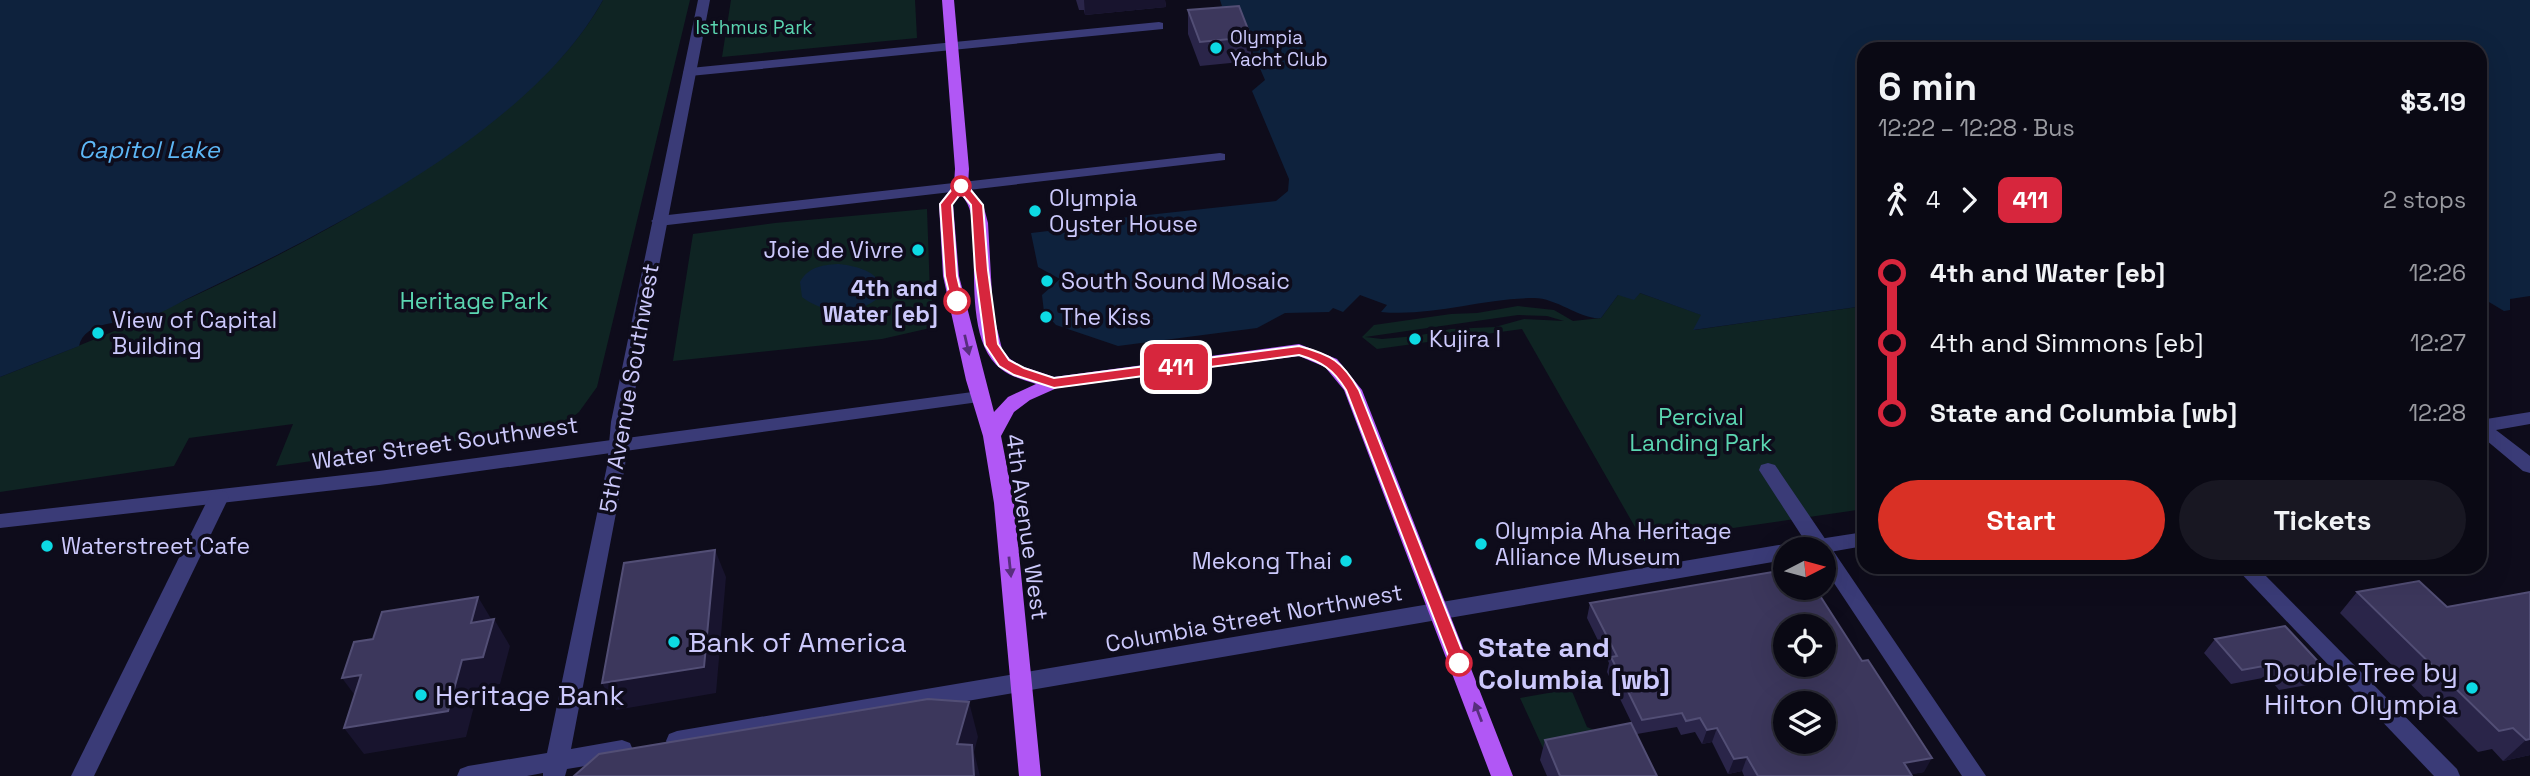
<!DOCTYPE html>
<meta charset="utf-8">
<style>
body{margin:0;font-family:"Space Grotesk",sans-serif;background:#181722;color:#f1f3f6;height:100vh;display:flex;flex-direction:column;font-size:26px;white-space:nowrap}
*{box-sizing:border-box;margin:0}
p{font-size:23px;color:#999aa0}
.icon{flex:none;width:38px;height:38px;fill:none;stroke:currentColor;stroke-width:2;stroke-linecap:round;stroke-linejoin:round}
.map{position:relative;flex:1;overflow:hidden}
.sheet{position:absolute;left:1857px;top:42px;width:630px;height:532px;display:flex;flex-direction:column;background:#0a0914;border-radius:21px;box-shadow:0 7px 28px #0002,0 0 0 2px #2a2a34}
.sheet>*{flex:none}
.badge{padding:0 14px;border-radius:10px;font-size:24px;line-height:46px}
.needle{width:46px;rotate:84deg}
.buttons{position:absolute;left:1773px;top:537px;display:grid;gap:14px}
.buttons a{display:grid;place-items:center;width:63px;height:63px;border-radius:50%;background:#0a0914;box-shadow:0 7px 28px #0002,0 0 0 2px #2a2a34;font-size:35px}
.map>.badge{position:absolute;translate:-50% -50%;box-shadow:0 0 0 4px #fff}
.legs{display:flex;align-items:center;gap:10px;height:77px;padding:0 21px;font-size:23px}
.legs p{margin-inline-start:auto}
.summary{display:flex;align-items:center;justify-content:space-between;height:119px;padding:0 21px}
h1{font-size:38px;font-weight:700;line-height:52px}
.action{display:flex;gap:14px;margin-top:auto;padding:14px 21px}
.action a{flex:1;height:80px;border-radius:42px;background:#d93025;color:#fff;font-size:28px;font-weight:700;line-height:80px;text-align:center}
.action a+a{background:#181722;color:#f1f3f6}
ul{padding:0 21px;list-style:none}
li{display:flex;align-items:center;gap:24px;height:70px;font-size:26px}
li i{display:grid;place-items:center;width:10px;height:100%;margin:0 9px;background:currentColor}
li i::after{content:'';width:18px;height:18px;margin:-9px;border:5px solid;border-radius:50%;background:#0a0914}
li p{margin-inline-start:auto}
li:first-child i{background:linear-gradient(#0000 50%,currentColor 0)}
li:last-child i{background:linear-gradient(currentColor 50%,#0000 0)}
.map>svg:first-child{display:block}
.green{fill:#0f2423;fill-rule:evenodd}
.water{fill:#0e223d}
.lines{fill:none;stroke-linecap:round;stroke-linejoin:round}
.minor{fill:#3a3b77;fill-rule:evenodd}
.tertiary{fill:#3a3b77;fill-rule:evenodd}
.primary{fill:#b157f5;fill-rule:evenodd}
.wall{fill:#2a2549}
.shaded-wall{fill:#18142e}
.building{fill:#3c375c;stroke:#524e75;stroke-width:2;fill-rule:evenodd}
.oneway{fill:#572e7d}
.line-1{fill:#d7263d;stroke:#fff;stroke-width:2}
.poi-dot{fill:#0ddae4;stroke:#0e0c1b;stroke-width:2.5}
.stop-1-dot{fill:#fff;stroke:#d7263d;stroke-width:3.5}
.labels{text-anchor:middle;dominant-baseline:central;stroke-width:7;stroke-linejoin:round;paint-order:stroke}
.far-park-label{font-size:19px;fill:#5bd6b1;stroke:#0e0c1b}
.far-poi-label{font-size:19px;fill:#ccc9fc;stroke:#0e0c1b;text-anchor:start}
.poi-label{font-size:23px;fill:#ccc9fc;stroke:#0e0c1b;text-anchor:start}
.stop-label{font-size:23px;font-weight:bold;fill:#ccc9fc;stroke:#0e0c1b;text-anchor:end}
.park-label{font-size:23px;fill:#5bd6b1;stroke:#0e0c1b}
.street-label{font-size:23px;fill:#ccc9fc;stroke:#0e0c1b}
.water-label{font-size:24px;font-style:italic;fill:#5db7f6;stroke:#0e0c1b}
.near-poi-label{font-size:28px;fill:#ccc9fc;stroke:#0e0c1b;text-anchor:start}
.near-stop-label{font-size:28px;font-weight:bold;fill:#ccc9fc;stroke:#0e0c1b;text-anchor:start}
</style>
<div class="map">
<svg width="2530" height="776" viewBox="0 0 2530 776">
<rect width="100%" height="100%" fill="#0e0c1b"/>
<g class="green">
<path d="M603,0H690L597,387L579,412L560,427L276,466L293,424L189,438L174,466L0,492V377C167,312 341,237 484,127C530,91 574,52 603,0Z"/>
<path d="M731,0H915L917,38L722,57Z"/>
<path d="M927,209L930,294L939,326L882,339L673,361L693,234L775,223Z"/>
<path d="M1640,293L1702,315L1694,330L1864,306V509L1643,541L1522,329L1377,349L1362,337L1374,325L1451,314L1477,313L1518,306L1554,310L1573,321L1601,318L1618,295ZM1518,315L1547,316L1564,321L1524,319L1495,327L1451,329L1416,336L1382,339L1365,337Z"/>
<path d="M1571,689L1587,727L1599,732L1548,759L1520,698Z"/>
</g>
<g class="water">
<path d="M0,0H603C530,132 324,234 191,297C176,304 158,316 143,319C123,323 85,320 79,346L0,377Z"/>
<path d="M1220,0H2530V296L2510,299V310L2504,311L2489,302L2480,300V49H1864V306L1693,330L1701,315L1640,293L1634,300L1618,295L1601,318C1581,320 1557,298 1534,298C1483,298 1431,317 1381,312L1387,305L1360,295L1343,312L1333,308L1329,312L1285,313L1257,328L1118,346L1056,325L1044,312L1042,295L1060,279L1038,267L1031,233L1108,224L1120,218L1276,201L1288,191L1289,179L1252,91L1265,80L1242,27L1210,11L1222,6Z"/>
<path d="M837,264C856,265 891,274 877,299C855,316 824,314 802,297L800,282C808,267 822,265 837,264Z"/>
</g>
<g class="lines">
<g class="minor">
<path d="M1159,22L1163,23V29L690,76L683,72L690,68Z"/>
<path d="M1220,153L1225,154V160L659,226L651,221L659,216Z"/>
<path d="M980,391L989,397L986,401L379,485L0,528V514L379,471Z"/>
<path d="M2530,412V424L2496,430L2530,456V473L2523,471L2480,435V420Z"/>
<path d="M1864,532V546L1824,553V550H1811L1809,546L1812,541L1819,539Z"/>
<path d="M2235,567H2257L2457,769L2460,776H2434Z"/>
</g>
<g class="tertiary">
<path d="M698,0H710L629,422L625,466L571,749L622,740L630,743L633,750L630,757L622,760L567,769L565,776H543V773L527,776H457L460,769L468,766L547,753L607,466L611,422Z"/>
<path d="M1768,463L1775,465L1986,776H1962L1824,568V550H1785V560L677,751L669,748L666,741L669,734L677,731L1785,544L1792,547L1805,541L1759,470L1761,465Z"/>
<path d="M219,490L226,492L229,497L94,776H71L209,497L212,492Z"/>
</g>
<path class="primary" d="M942,0H954L969,169L968,185L983,204L988,223L993,312L1002,349L1010,359L1021,366L1054,377L1299,344L1337,359L1362,390L1513,776H1491L1344,390L1325,367L1299,356L1057,388L1030,400L1014,412L1001,436L1014,503L1041,776H1019L994,503L983,436L966,380L943,276L939,204L954,185L955,169ZM961,195C972,206 972,220 973,235C976,273 967,343 1001,369C1011,377 1024,380 1036,384L1008,397L994,412L959,276L953,204Z"/>
</g>
<g class="wall">
<path d="M1076,0H1165L1166,7L1085,15L1084,10H1079Z"/>
<path d="M1188,10L1251,37V61L1200,66L1188,34Z"/>
<path d="M2357,592L2447,607L2530,592V755L2503,761L2492,749L2478,752L2340,613Z"/>
<path d="M1590,603L1924,772L1911,774L1912,776H1744L1742,771L1728,774L1712,742L1702,744L1695,732L1681,735L1677,727L1637,734L1607,672L1609,663L1587,618Z"/>
<path d="M2215,639L2325,669L2313,684L2279,690L2268,677L2231,684L2204,653Z"/>
<path d="M1545,740L1657,776H1547L1540,760Z"/>
</g>
<g class="shaded-wall">
<path d="M1084,0H1165L1166,7L1085,15Z"/>
<path d="M715,550L726,577L716,693L616,710L602,683Z"/>
<path d="M478,597L493,622L494,619L510,646L500,684L479,687L466,737L364,754L344,728L471,623Z"/>
<path d="M361,675L362,705L342,678Z"/>
<path d="M969,702L978,737L974,752L980,776H974L957,744Z"/>
<path d="M1717,728L1712,742L1702,744L1707,730Z"/>
<path d="M2530,739V755L2503,761L2526,740Z"/>
<path d="M1747,757L1742,771L1728,774L1734,759Z"/>
<path d="M1932,758L1924,772L1904,776V763Z"/>
</g>
<g class="building">
<path d="M1239,6L1251,37L1200,42L1188,10Z"/>
<path d="M715,550L704,667L602,683L624,563Z"/>
<path d="M1785,570V588H1815L1862,661L1868,660L1932,758L1904,763L1912,776H1758L1747,757L1734,759L1717,728L1707,730L1700,718L1686,721L1682,713L1642,720L1611,657L1617,656L1590,603ZM1785,626H1824V665H1785ZM1785,704H1824V742H1785Z"/>
<path d="M2419,581L2447,607L2530,592V739L2526,740L2513,728L2499,731L2357,592Z"/>
<path d="M478,597L471,623L494,619L483,657L462,660L448,711L344,728L361,675L342,678L354,642L373,639L382,612Z"/>
<path d="M2285,626L2325,669L2291,676L2280,663L2242,670L2215,639Z"/>
<path d="M928,699L969,702L957,744L972,745L974,776H574L599,754Z"/>
<path d="M1631,723L1657,776H1560L1545,740Z"/>
</g>
<defs><path id="oneway-solid" d="M-6-.8H1V-3.2L6.5 0L1 3.2V.8H-6Z" transform="scale(1.75)"/></defs>
<g class="oneway">
<use href="#oneway-solid" transform="translate(967 345) rotate(77)"/>
<use href="#oneway-solid" transform="translate(1010 567) rotate(84)"/>
<use href="#oneway-solid" transform="translate(1478 712) rotate(-111)"/>
</g>
<path class="line-1" d="M961,182L965,183L983,205L988,270L998,344L1009,360L1024,368L1054,378L1299,346C1332,355 1342,361 1359,390L1467,663L1465,668H1453L1451,663L1346,390C1333,369 1322,362 1299,355L1054,388L1014,375L999,366L985,345L975,270L971,205L961,193L952,205L957,276L963,301L957,305L951,301L945,276L940,204L957,183Z"/>
<g class="poi-dot">
<circle cx="1216" cy="48" r="7"/>
<circle cx="1035" cy="211" r="7"/>
<circle cx="918" cy="250" r="7"/>
<circle cx="1047" cy="281" r="7"/>
<circle cx="1046" cy="317" r="7"/>
<circle cx="98" cy="333" r="7"/>
<circle cx="1415" cy="339" r="7"/>
<circle cx="1481" cy="544" r="7"/>
<circle cx="47" cy="546" r="7"/>
<circle cx="1346" cy="561" r="7"/>
<circle cx="674" cy="642" r="7"/>
<circle cx="2472" cy="688" r="7"/>
<circle cx="421" cy="695" r="7"/>
</g>
<g class="stop-1-dot">
<circle cx="961" cy="186" r="9"/>
<circle cx="957" cy="301" r="12"/>
<circle cx="1459" cy="663" r="12"/>
</g>
<g class="labels">
<g class="far-park-label">
<text x="754" y="27">Isthmus Park</text>
</g>
<g class="far-poi-label">
<text x="1230" y="37">Olympia<tspan x="1230" dy="22">Yacht Club</tspan></text>
</g>
<g class="poi-label">
<text x="1049" y="198">Olympia<tspan x="1049" dy="26">Oyster House</tspan></text>
<text x="904" y="250" text-anchor="end">Joie de Vivre</text>
<text x="1061" y="281">South Sound Mosaic</text>
<text x="1060" y="317">The Kiss</text>
<text x="112" y="320">View of Capital<tspan x="112" dy="26">Building</tspan></text>
<text x="1429" y="339">Kujira I</text>
<text x="1495" y="531">Olympia Aha Heritage<tspan x="1495" dy="26">Alliance Museum</tspan></text>
<text x="61" y="546">Waterstreet Cafe</text>
<text x="1332" y="561" text-anchor="end">Mekong Thai</text>
</g>
<g class="stop-label">
<text x="938" y="288">4th and<tspan x="938" dy="26">Water [eb]</tspan></text>
</g>
<g class="park-label">
<text x="474" y="301">Heritage Park</text>
<text x="1701" y="417">Percival<tspan x="1701" dy="26">Landing Park</tspan></text>
</g>
<g class="street-label">
<text transform="translate(629 388) rotate(-80)">5th Avenue Southwest</text>
<text transform="translate(445 443) rotate(-8)">Water Street Southwest</text>
<text transform="translate(1027 527) rotate(82)">4th Avenue West</text>
<text transform="translate(1254 618) rotate(-10)">Columbia Street Northwest</text>
</g>
<g class="water-label">
<text x="149" y="149">Capitol Lake</text>
</g>
<g class="near-poi-label">
<text x="688" y="642">Bank of America</text>
<text x="2458" y="672" text-anchor="end">DoubleTree by<tspan x="2458" dy="32">Hilton Olympia</tspan></text>
<text x="435" y="695">Heritage Bank</text>
</g>
<g class="near-stop-label">
<text x="1478" y="647">State and<tspan x="1478" dy="32">Columbia [wb]</tspan></text>
</g>
</g>
</svg>
<div class="buttons">
<a><svg class="needle" viewBox="-14 -14 28 28"><path d="M0-13l5 13h-10z" fill="#e53935"/><path d="M0 13l5-13h-10z" fill="#999aa0"/></svg></a>
<a><svg class="icon" aria-label="locate" viewBox="0 0 24 24"><circle cx="12" cy="12" r="6"/><path d="M12 2v4M12 18v4M2 12h4M18 12h4"/></svg></a>
<a><svg class="icon" aria-label="layers" viewBox="0 0 24 24"><path d="M12 4l9 5-9 5-9-5zM3 14l9 5 9-5"/></svg></a>
</div>
<b class="badge" style="left:1176px;top:367px;background:#d7263d;color:#fff">411</b>
<section class="sheet">
<div class="summary"><div><h1>6 min</h1><p>12:22 – 12:28 · Bus</p></div><b>$3.19</b></div>
<div class="legs"><svg class="icon" aria-label="walk" viewBox="0 0 24 24"><circle cx="13" cy="4" r="2"/><path d="M13 8l-2 6 4 7M11 14l-3 7M7 12l3-4h3l4 4"/></svg>4<svg class="icon" aria-label="forward" viewBox="0 0 24 24"><path d="M9 5l7 7-7 7"/></svg><b class="badge" style="background:#d7263d;color:#fff">411</b><p>2 stops</p></div>
<ul>
<li><i style="color:#d7263d"></i><b>4th and Water [eb]</b><p>12:26</p></li>
<li><i style="color:#d7263d"></i><span>4th and Simmons [eb]</span><p>12:27</p></li>
<li><i style="color:#d7263d"></i><b>State and Columbia [wb]</b><p>12:28</p></li>
</ul>
<div class="action"><a>Start</a><a>Tickets</a></div>
</section>
</div>
